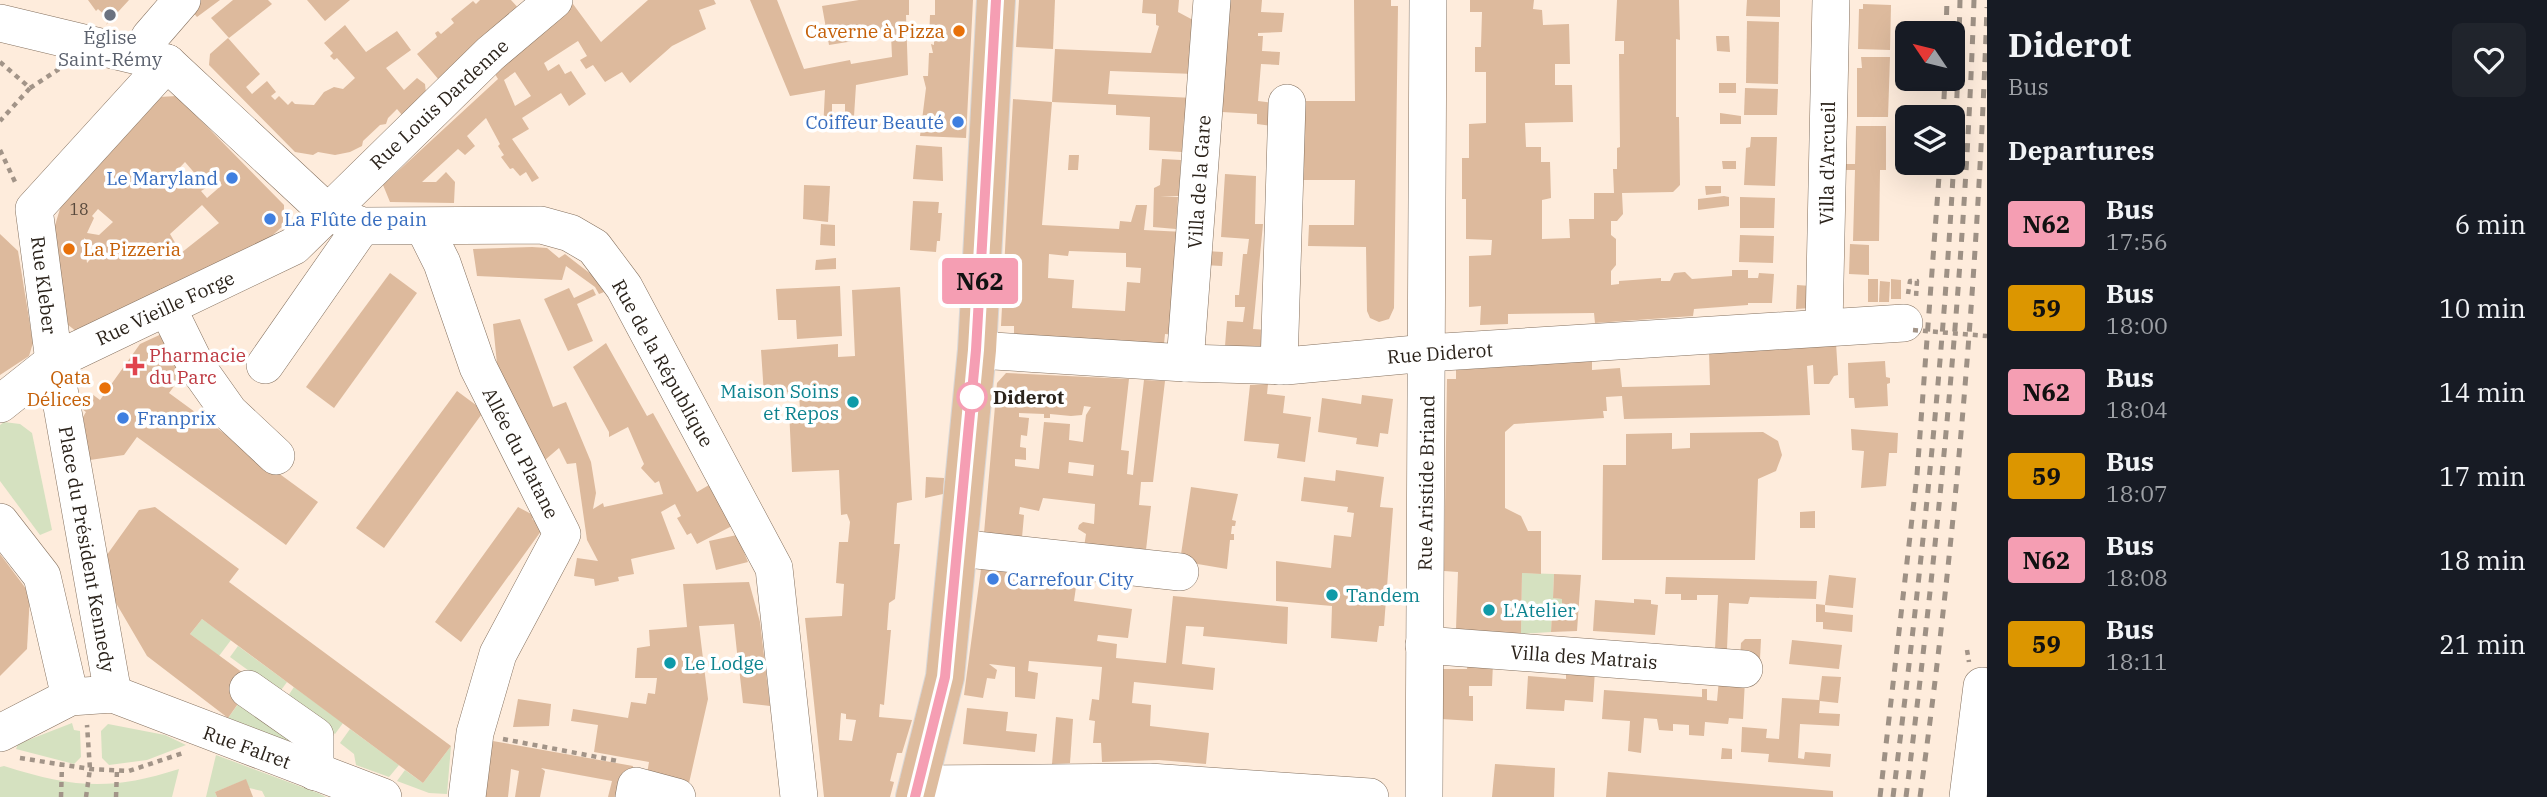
<!DOCTYPE html>
<meta charset="utf-8">
<style>
body{margin:0;font-family:"IBM Plex Serif",serif;background:#20242c;color:#f1f3f6;height:100vh;display:flex;flex-direction:column;font-size:26px;white-space:nowrap}
*{box-sizing:border-box;margin:0}
p{font-size:23px;color:#9ea1a6}
.icon{flex:none;width:38px;height:38px;fill:none;stroke:currentColor;stroke-width:2;stroke-linecap:round;stroke-linejoin:round}
.map{position:relative;flex:1;overflow:hidden}
.panel{display:flex;flex-direction:column;background:#171b24;width:560px}
.panel>*{flex:none}
.badge{padding:0 14px;border-radius:5px;font-size:24px;line-height:46px}
.needle{width:46px;rotate:305deg}
.tools{position:absolute;left:1895px;top:21px;display:grid;gap:14px}
.tools a{display:grid;place-items:center;width:70px;height:70px;border-radius:10px;background:#171b24;box-shadow:0 7px 28px #0002;font-size:35px}
.map>.badge{position:absolute;translate:-50% -50%;box-shadow:0 0 0 4px #fff}
h2{padding:0 21px;font-size:26px;line-height:63px}
.round{display:grid;place-items:center;flex:none;width:74px;height:74px;border-radius:10px;background:#20242c}
.summary{display:flex;align-items:center;justify-content:space-between;height:119px;padding:0 21px}
h1{font-size:33px;font-weight:700;line-height:52px}
ul{padding:0;list-style:none}
li{display:flex;align-items:center;gap:21px;height:84px;padding:0 21px}
li div{flex:1}
li b{display:block;font-size:26px}
li em{font-style:normal}
li .badge{min-width:77px;font-weight:700;text-align:center}
main{display:flex;flex:1;min-height:0}
.map>svg:first-child{display:block}
.green{fill:#d5e1c0}
.building{fill:#ddba9d;fill-rule:evenodd}
.lines{fill:none;stroke-linecap:round;stroke-linejoin:round}
.minor-casing{stroke:#84705e;stroke-width:38}
.major-casing{stroke:#d9d7d6;stroke-width:40}
.path{stroke:#a29488;stroke-width:4.5;stroke-dasharray:5 5;stroke-linecap:butt}
.minor{stroke:#fff;stroke-width:37}
.major{stroke:#debc9e;stroke-width:38}
.rail{stroke:#9e9185;stroke-width:5;stroke-dasharray:9 9;stroke-linecap:butt}
.path-bridge{stroke:#a29488;stroke-width:4.5;stroke-dasharray:5 5;stroke-linecap:butt}
.line-casing{stroke:#fff;stroke-width:16}
.line{stroke:#f59eb3;stroke-width:10}
.worship-dot{fill:#6b7280;stroke:#fff;stroke-width:2.5}
.food-dot{fill:#e8710a;stroke:#fff;stroke-width:2.5}
.shop-dot{fill:#3f7fe0;stroke:#fff;stroke-width:2.5}
.health-dot{fill:#e0444e;stroke:#fff;stroke-width:2.5}
.stop-dot{fill:#fff;stroke:#f59eb3;stroke-width:3.5}
.culture-dot{fill:#0f9aa8;stroke:#fff;stroke-width:2.5}
.labels{text-anchor:middle;dominant-baseline:central;stroke-width:7;stroke-linejoin:round;paint-order:stroke}
.number-label{font-size:16px;fill:#58493c}
.food-label{font-size:19px;fill:#c56008;stroke:#fff;text-anchor:end}
.worship-label{font-size:19px;fill:#5b616d;stroke:#fff}
.street-label{font-size:19px;fill:#2b231b;stroke:#fff}
.shop-label{font-size:19px;fill:#366cbe;stroke:#fff;text-anchor:start}
.health-label{font-size:19px;fill:#be3a42;stroke:#fff;text-anchor:start}
.culture-label{font-size:19px;fill:#0d838f;stroke:#fff;text-anchor:start}
.stop-label{font-size:19px;font-weight:bold;fill:#2b231b;stroke:#fff;text-anchor:start}
</style>
<main>
<div class="map">
<svg width="1987" height="797" viewBox="0 0 1987 797">
<rect width="100%" height="100%" fill="#feecdc"/>
<g class="green">
<path d="M4,422L20,424L32,433L52,530L40,535L0,481V425Z"/>
<path d="M1522,573L1554,574L1553,598L1562,599V612L1552,611L1551,632L1521,634Z"/>
<path d="M202,619L231,640L219,656L190,634Z"/>
<path d="M238,646L287,682L279,693L230,657Z"/>
<path d="M294,687L343,723L335,734L286,699Z"/>
<path d="M244,696L295,744L228,718Z"/>
<path d="M72,723L74,730L80,731L81,757L74,764L16,749L18,744Z"/>
<path d="M108,724L165,735L186,745L147,760L109,765L102,758L101,731Z"/>
<path d="M350,729L399,765L389,777L356,765L354,754L340,743Z"/>
<path d="M451,746L447,794L429,793L397,781L405,770L423,783Z"/>
<path d="M216,755L318,793L326,797H265L262,791L249,788L245,780L215,792L217,797H206Z"/>
<path d="M4,766C74,788 110,791 179,769L172,797H0V767Z"/>
</g>
<g class="building">
<path d="M88,0H129L106,25L109,19L98,9L96,11Z"/>
<path d="M192,0H220L197,17L189,8Z"/>
<path d="M233,0H268L272,4L229,38L211,18Z"/>
<path d="M307,0H350L325,21Z"/>
<path d="M480,0H511L521,11L439,80L417,54L437,37L435,33L438,31L441,34L454,23L451,19L473,1L476,4Z"/>
<path d="M648,0H714L716,4L699,10L706,29L672,46L630,83L622,72L605,82L593,65L586,69L580,60L587,56L578,41L544,63L548,71L559,64L565,74L571,71L586,94L569,106L561,93L522,118L529,129L512,139L539,178L532,182L526,172L520,176L513,168L510,169L501,157L504,155L498,146L500,144L486,118L467,136L475,146L465,155L458,149L422,182H436L446,172L455,182L454,203L390,202L383,185L498,79L493,71L573,4L601,42ZM515,72L531,96L515,106L504,80Z"/>
<path d="M750,0H777L804,69L850,60L851,64L892,57L891,35L829,45L822,6L859,0H909V15H906L908,75L856,85L853,132L823,131L825,90L790,96ZM832,104H845V117H832Z"/>
<path d="M935,0H973L966,138L920,136L926,88L923,76H928L929,53H933L931,44L934,45V40H929L930,15H935Z"/>
<path d="M1019,0H1055L1053,49L1016,47Z"/>
<path d="M1143,0H1179L1178,12L1193,20L1195,74L1110,71L1108,94L1194,98L1192,120L1184,119L1182,152L1149,150L1150,117L1116,115V105L1052,102L1042,225L1119,229L1120,221L1131,222L1136,205H1147L1144,230L1184,232L1176,335L1165,334L1164,344L1014,336V326H1001L1013,99L1052,102L1055,49L1151,53L1159,26L1156,25V14L1142,13ZM1069,251L1126,253V267L1141,268L1140,283L1127,282L1125,311L1072,308L1074,280L1048,278L1049,254L1068,256Z"/>
<path d="M1230,0H1262L1261,12L1284,13L1282,32L1258,33V36H1263L1262,51L1280,52L1279,65L1261,64L1258,101L1275,103L1273,126L1257,124V114L1222,112Z"/>
<path d="M1354,0H1391V6H1398L1394,308L1389,319L1379,322L1370,318L1367,311L1366,247L1308,246L1309,225H1354L1355,180H1293L1297,101H1355Z"/>
<path d="M1470,0H1534L1533,9L1542,10L1543,25L1569,24L1570,64H1555V85H1572L1573,122L1525,123L1526,147H1541V162H1550L1551,198L1542,200V239L1570,238L1569,219H1594V193H1614L1613,169H1617V148L1620,147L1619,54H1624V41H1615L1617,0H1679L1680,40L1676,39V117H1679L1680,185L1673,192L1622,193L1623,214L1617,221H1611V235L1616,239V265L1611,271V285L1619,284V281L1661,278V281H1670L1674,273L1685,272L1692,279L1732,276V270H1748V278H1758L1759,273L1774,274L1772,303H1748V305L1694,309L1693,316L1595,323L1594,313L1508,314V324L1480,325L1481,306L1469,307V256L1491,255L1492,240L1466,239V199H1462V158H1469V124L1486,123V72H1475V47H1481L1482,12H1470Z"/>
<path d="M1747,0H1780V17L1746,16Z"/>
<path d="M1863,4L1891,5L1890,50L1858,49L1859,9H1863Z"/>
<path d="M1747,21L1779,22L1778,84L1746,83Z"/>
<path d="M345,25L366,52L397,31L411,50L386,68L404,90L417,78L425,84L426,93L402,115L397,109L388,118L386,124L380,125L363,141L362,146L350,152L335,155L318,152L313,155L295,152L209,65L210,54L228,38L260,74L246,87L252,94L267,81L276,92L271,96L275,100L279,96L288,105L292,101L295,104L314,105L324,92L334,87L343,89L355,78L337,58L334,60L330,56L333,53L324,43Z"/>
<path d="M1716,36H1729L1730,52L1717,51Z"/>
<path d="M1861,57H1890L1888,117H1857V68H1862Z"/>
<rect x="1719" y="83" width="17" height="10"/>
<path d="M1745,88L1778,89L1777,115H1744Z"/>
<path d="M177,96L284,205V225L265,242L239,255L194,273L77,332L67,324L53,232L62,202L159,97ZM185,162L198,177L193,181L186,173L174,185L168,180ZM218,181L222,185L207,198L201,191ZM202,205L219,223L181,253L170,234ZM98,209L113,222L99,235L87,233L94,218L92,216ZM84,238L95,247L90,252L94,255L87,263Z"/>
<path d="M1720,113L1741,116V124H1720Z"/>
<path d="M1856,126H1886V170H1880L1879,241H1853L1855,170H1843V164H1855Z"/>
<path d="M1751,137H1777L1775,186L1744,185L1746,148L1750,147Z"/>
<path d="M916,145L942,147L943,181L913,179Z"/>
<path d="M1069,155H1079L1078,170H1068Z"/>
<path d="M1162,159L1181,160L1179,196H1160L1178,197L1176,229L1153,227L1154,188L1160,185Z"/>
<path d="M1722,161H1736V169H1723Z"/>
<path d="M1225,174L1256,176L1255,224H1263L1253,329L1268,330L1270,346H1225L1227,321L1243,322L1245,307H1235V295H1239L1243,254H1247L1249,239L1221,237Z"/>
<path d="M804,185L830,186L828,222L803,219Z"/>
<path d="M1705,186H1721V193L1706,195Z"/>
<path d="M1724,196L1729,197V206L1698,210V199Z"/>
<path d="M1740,197L1775,198L1774,228H1740Z"/>
<path d="M913,201L939,202L938,213H942L940,241H937L936,252L910,250Z"/>
<path d="M821,224L835,225V246L820,245Z"/>
<path d="M0,234L18,251L33,343L29,356L0,375Z"/>
<path d="M1740,235L1774,236L1773,263L1739,262Z"/>
<path d="M1850,244L1869,245V275L1849,274Z"/>
<path d="M532,247L547,248L559,258L565,254L592,275L604,292L599,294L595,287L566,266L562,280L477,276L473,249Z"/>
<path d="M1205,251L1223,252L1222,266L1203,265Z"/>
<path d="M836,258V269L815,270L816,260Z"/>
<path d="M390,273L417,293L334,408L306,387Z"/>
<rect x="1868" y="279" width="10" height="23"/>
<path d="M1891,279L1901,280V299H1891Z"/>
<path d="M1880,281L1890,282L1889,302H1879Z"/>
<path d="M1797,285L1811,286L1810,308L1796,309Z"/>
<path d="M840,286L842,336L797,339L796,320H778L776,289Z"/>
<path d="M900,287L912,500L897,503L894,544H900L895,599L889,603L887,630H891L884,705L880,704L879,717L912,720L902,753H897L890,781L894,782L890,797H824L805,618L842,616L844,584L836,583L839,542H848L850,522L847,514L841,515L839,470L792,472L789,410L800,409L799,394L764,395L761,350L838,344V357L855,356L852,290ZM841,713L846,714V719L856,720L852,741L839,740Z"/>
<path d="M569,288L574,298L593,289L596,295L577,304L593,341L568,351L544,299Z"/>
<path d="M520,319L553,407L566,402L591,462L596,493L593,509L603,503L604,507L663,494L659,481L655,483L641,468L644,464L628,427L609,437V432L573,367L606,343L647,416L653,413L697,492L709,485L732,526L697,544L691,533L687,535L677,518L681,516L675,504L661,512L675,549L631,559L634,574L618,577L619,581L595,586L594,579L574,576L577,558L598,561L587,540L576,463L567,464L559,448L545,460L498,374L493,324Z"/>
<path d="M168,331L186,370L169,393L318,502L286,545L137,437L124,455L90,460L83,417L86,412L82,409L92,394L100,400L140,344Z"/>
<path d="M1836,343L1838,375L1834,376L1829,384H1814L1813,365L1807,366L1810,415L1624,419L1622,396L1606,397L1607,411H1603L1604,418L1514,424L1505,432V508L1521,516L1528,531H1541V574L1522,573L1521,634L1456,629L1458,572L1444,571L1447,379H1456V370L1592,361V370L1620,368L1622,387L1710,385L1709,352Z"/>
<path d="M1885,361L1886,377L1890,378V383L1887,384L1888,406L1855,408L1854,398H1849L1848,363Z"/>
<path d="M1006,373L1129,379L1121,450L1129,451L1127,474L1133,475L1144,380L1165,381L1153,482H1141L1139,505L1151,506L1146,550L1135,548L1133,561L1083,554L1086,534L1078,529L1079,525L1083,522L1094,524L1095,504L1043,498L1039,511L1020,507L1019,514L1024,515L1021,549L983,545L997,383ZM1084,406L1091,407L1086,415L1083,442L1069,440L1070,424L1044,422L1039,469L1015,466V459L1026,460V448L1020,447L1021,435L1027,436L1029,418L1019,417V413L1044,414V418H1050V414L1071,416L1082,415ZM1069,462L1094,465L1093,476L1068,473Z"/>
<path d="M1268,384L1267,394L1285,396L1283,413L1311,417L1305,462L1277,458L1279,444L1244,441L1250,385Z"/>
<path d="M457,391L484,411L384,548L356,528Z"/>
<path d="M1362,395L1393,399L1388,434L1380,433L1378,447L1356,444L1357,438L1318,432L1322,398L1361,404Z"/>
<path d="M1851,429L1898,433L1897,453H1889L1886,486L1861,488L1864,451L1852,450Z"/>
<path d="M1763,432L1778,441L1782,455L1776,471L1758,479L1755,560H1602L1603,465H1626V434L1672,433V449L1690,448V433Z"/>
<path d="M1336,470L1384,477L1380,507L1393,508L1384,626H1379L1377,642L1331,638L1332,606L1276,601V561L1331,568L1334,535L1351,537L1354,513L1347,512L1348,507L1301,501L1304,477L1335,481Z"/>
<path d="M926,477L944,478L943,494L925,498Z"/>
<path d="M1191,487L1238,494L1232,520L1236,521L1235,526H1232L1231,534H1234V540H1230L1227,569L1180,561Z"/>
<path d="M155,507L239,569L229,582L451,746L423,783L202,619L190,634L254,681L228,718L147,656L109,591L104,559L139,510Z"/>
<path d="M518,507L535,516L532,519L544,527L461,642L435,622Z"/>
<path d="M1815,511V528H1800V512Z"/>
<path d="M737,535L748,562L716,570L709,541Z"/>
<path d="M0,554L30,594L27,649L0,676Z"/>
<path d="M989,563L1078,573L1074,601L1132,609L1128,638L1098,635L1097,641L1117,644L1116,658L1166,663L1173,596L1288,607L1287,644L1203,636L1204,627L1186,626L1182,664L1215,668L1213,690L1134,682L1132,703L1151,705L1150,726L1209,733L1206,764L1159,760L1102,762L1101,743H1093L1095,721L1089,720L1092,699L1099,700L1102,667L1029,661L1028,671L1038,673L1035,699L1015,697V667L989,664L997,670L995,679L987,678L983,698L964,695L981,569Z"/>
<path d="M1554,574L1581,575L1577,631L1551,632L1552,611L1562,612V599L1553,598Z"/>
<path d="M1829,575L1856,578L1853,608L1825,605Z"/>
<path d="M1666,577L1817,581L1816,599L1750,597L1748,604L1729,603L1727,649H1715L1718,595H1697V600H1681V594H1665Z"/>
<path d="M749,582L760,622L770,706L743,703L739,668H735V662H738L734,624L699,626L708,699L687,792L647,774L649,762L594,752L598,725L571,721L573,709L628,718L631,702L646,704L648,693L655,694L657,678H635L637,648L650,646L649,630L687,627L683,584Z"/>
<path d="M1634,599L1651,600V604L1658,605L1655,635L1593,631L1595,600L1634,603Z"/>
<path d="M1816,604L1825,605V612L1853,615L1852,632L1823,629V622H1816Z"/>
<path d="M1745,639H1761L1760,659L1740,658L1741,643Z"/>
<path d="M1792,640L1842,645L1839,669L1789,664Z"/>
<path d="M1468,661L1493,663L1492,686H1469V696H1473V721L1441,719L1443,669H1467Z"/>
<path d="M1566,668L1595,670L1593,702L1565,700L1564,711L1526,709L1528,676L1566,679Z"/>
<path d="M1822,676L1841,677L1838,703L1820,701L1819,713L1840,714L1839,726L1800,724L1798,758L1804,759L1805,752L1831,754L1830,767L1768,762L1769,754L1741,752L1742,727L1767,729L1766,738L1779,739L1782,698L1819,700Z"/>
<path d="M1719,679L1745,680L1743,719L1729,718L1728,724L1705,722L1704,736L1689,735V725L1673,724V731L1659,730L1657,719L1644,718L1641,753L1628,751L1630,721L1602,719L1604,690L1702,697V689H1707V700L1717,701Z"/>
<path d="M518,699L551,704L549,726L513,727Z"/>
<path d="M967,708L1008,712L1006,731L1037,734L1035,752L963,744Z"/>
<path d="M1056,717L1073,719L1070,763L1052,764Z"/>
<path d="M487,740L633,766L627,797H608L612,781L541,768L545,771L540,797H515L519,771L511,769L508,797H481Z"/>
<path d="M1722,748L1732,749V759H1721Z"/>
<path d="M1495,764L1555,768L1554,797H1492Z"/>
<path d="M1608,772L1833,791V797H1606Z"/>
<path d="M246,779L253,797H217L215,792Z"/>
</g>
<g class="lines">
<defs>
<g id="minor">
<path d="M0,23L167,63L327,212L362,226L541,225L570,233L594,247L624,287L774,568L799,797"/>
<path d="M139,56L150,37L182,0"/>
<path d="M424,227L442,263L478,367L562,534L498,654L475,733L467,797"/>
<path d="M167,307L195,364L229,412L276,456"/>
<path d="M1824,327L1831,0"/>
<path d="M977,350L1185,363L1286,366L1427,353L1904,323"/>
<path d="M1185,363L1212,0"/>
<path d="M265,365L362,226"/>
<path d="M1279,366L1287,103"/>
<path d="M0,404L54,361L294,246L490,54L554,0"/>
<path d="M0,522L42,576L70,697"/>
<path d="M958,548L1180,572"/>
<path d="M1424,645L1744,669"/>
<path d="M248,689L315,736V772"/>
<path d="M113,694L54,361L34,209L167,63"/>
<path d="M0,733L70,697L113,694L383,797"/>
<path d="M918,784L1149,782L1370,797"/>
<path d="M634,797L636,786L677,797"/>
<path d="M1424,797L1428,0"/>
<path d="M1968,797L1982,686L1987,687"/>
</g>
<path id="major" d="M915,797L945,677L977,350L996,0"/>
</defs>
<use href="#minor" class="minor-casing"/>
<use href="#major" class="major-casing"/>
<g class="path">
<path d="M0,62L30,88L0,121"/>
<path d="M30,88L59,69"/>
<path d="M0,150L16,184"/>
<path d="M1908,294L1910,281H1917L1916,297"/>
<path d="M1967,650L1969,662"/>
<path d="M503,739L618,761"/>
<path d="M20,758L90,769L129,771L183,753"/>
<path d="M61,797L62,765"/>
<path d="M86,797L90,769L87,725"/>
<path d="M116,797L117,770"/>
</g>
<use href="#minor" class="minor"/>
<use href="#major" class="major"/>
<g class="rail">
<path d="M1946,33L1947,0"/>
<path d="M1943,117L1945,79"/>
<path d="M1880,797L1917,475L1940,163"/>
<path d="M1893,797C1926,532 1954,267 1960,0"/>
<path d="M1906,797C1939,532 1965,267 1974,0"/>
<path d="M1920,797C1956,535 1978,271 1987,7"/>
</g>
<path class="path-bridge" d="M1913,330L1987,336"/>
</g>
<g class="lines">
<defs>
<path id="line" d="M915,797L945,677L976,350L996,0"/>
</defs>
<use href="#line" class="line-casing"/>
<use href="#line" class="line"/>
</g>
<circle class="worship-dot" cx="110" cy="15" r="7"/>
<g class="food-dot">
<circle cx="959" cy="31" r="7"/>
<circle cx="69" cy="249" r="7"/>
<circle cx="105" cy="388" r="7"/>
</g>
<g class="shop-dot">
<circle cx="958" cy="122" r="7"/>
<circle cx="232" cy="178" r="7"/>
<circle cx="270" cy="219" r="7"/>
<circle cx="123" cy="418" r="7"/>
<circle cx="993" cy="579" r="7"/>
</g>
<path class="health-dot" d="M131.5 355.5h7v7h7v7h-7v7h-7v-7h-7v-7h7z"/>
<circle class="stop-dot" cx="972" cy="397" r="14"/>
<g class="culture-dot">
<circle cx="853" cy="402" r="7"/>
<circle cx="1332" cy="595" r="7"/>
<circle cx="1489" cy="610" r="7"/>
<circle cx="670" cy="663" r="7"/>
</g>
<g class="labels">
<g class="number-label">
<text x="79" y="209">18</text>
</g>
<g class="food-label">
<text x="945" y="31">Caverne à Pizza</text>
<text x="83" y="249" text-anchor="start">La Pizzeria</text>
<text x="91" y="377">Qata<tspan x="91" dy="22">Délices</tspan></text>
</g>
<g class="worship-label">
<text x="110" y="37">Église<tspan x="110" dy="22">Saint-Rémy</tspan></text>
</g>
<g class="street-label">
<text transform="translate(439 104) rotate(-43)">Rue Louis Dardenne</text>
<text transform="translate(1827 163) rotate(-89)">Villa d'Arcueil</text>
<text transform="translate(1199 182) rotate(-86)">Villa de la Gare</text>
<text transform="translate(44 285) rotate(83)">Rue Kleber</text>
<text transform="translate(165 308) rotate(-25)">Rue Vieille Forge</text>
<text transform="translate(1440 353) rotate(-4)">Rue Diderot</text>
<text transform="translate(663 363) rotate(61)">Rue de la République</text>
<text transform="translate(521 453) rotate(63)">Allée du Platane</text>
<text transform="translate(1426 483) rotate(-89)">Rue Aristide Briand</text>
<text transform="translate(87 549) rotate(80)">Place du Président Kennedy</text>
<text transform="translate(1584 657) rotate(4)">Villa des Matrais</text>
<text transform="translate(247 747) rotate(20)">Rue Falret</text>
</g>
<g class="shop-label">
<text x="944" y="122" text-anchor="end">Coiffeur Beauté</text>
<text x="218" y="178" text-anchor="end">Le Maryland</text>
<text x="284" y="219">La Flûte de pain</text>
<text x="137" y="418">Franprix</text>
<text x="1007" y="579">Carrefour City</text>
</g>
<g class="health-label">
<text x="149" y="355">Pharmacie<tspan x="149" dy="22">du Parc</tspan></text>
</g>
<g class="culture-label">
<text x="839" y="391" text-anchor="end">Maison Soins<tspan x="839" dy="22">et Repos</tspan></text>
<text x="1346" y="595">Tandem</text>
<text x="1503" y="610">L'Atelier</text>
<text x="684" y="663">Le Lodge</text>
</g>
<g class="stop-label">
<text x="993" y="397">Diderot</text>
</g>
</g>
</svg>
<div class="tools">
<a><svg class="needle" viewBox="-14 -14 28 28"><path d="M0-13l5 13h-10z" fill="#e53935"/><path d="M0 13l5-13h-10z" fill="#9ea1a6"/></svg></a>
<a><svg class="icon" aria-label="layers" viewBox="0 0 24 24"><path d="M12 4l9 5-9 5-9-5zM3 14l9 5 9-5"/></svg></a>
</div>
<b class="badge" style="left:980px;top:281px;background:#f59eb3;color:#111">N62</b>
</div>
<section class="panel">
<div class="summary"><div><h1>Diderot</h1><p>Bus</p></div><a class="round"><svg class="icon" aria-label="heart" viewBox="0 0 24 24"><path d="M12 20l-8-8c-3-5 5-10 8-4 3-6 11-1 8 4z"/></svg></a></div>
<h2>Departures</h2>
<ul>
<li><span class="badge" style="background:#f59eb3;color:#111">N62</span><div><b>Bus</b><p>17:56</p></div><em>6 min</em></li>
<li><span class="badge" style="background:#dc9600;color:#111">59</span><div><b>Bus</b><p>18:00</p></div><em>10 min</em></li>
<li><span class="badge" style="background:#f59eb3;color:#111">N62</span><div><b>Bus</b><p>18:04</p></div><em>14 min</em></li>
<li><span class="badge" style="background:#dc9600;color:#111">59</span><div><b>Bus</b><p>18:07</p></div><em>17 min</em></li>
<li><span class="badge" style="background:#f59eb3;color:#111">N62</span><div><b>Bus</b><p>18:08</p></div><em>18 min</em></li>
<li><span class="badge" style="background:#dc9600;color:#111">59</span><div><b>Bus</b><p>18:11</p></div><em>21 min</em></li>
</ul>
</section>
</main>
